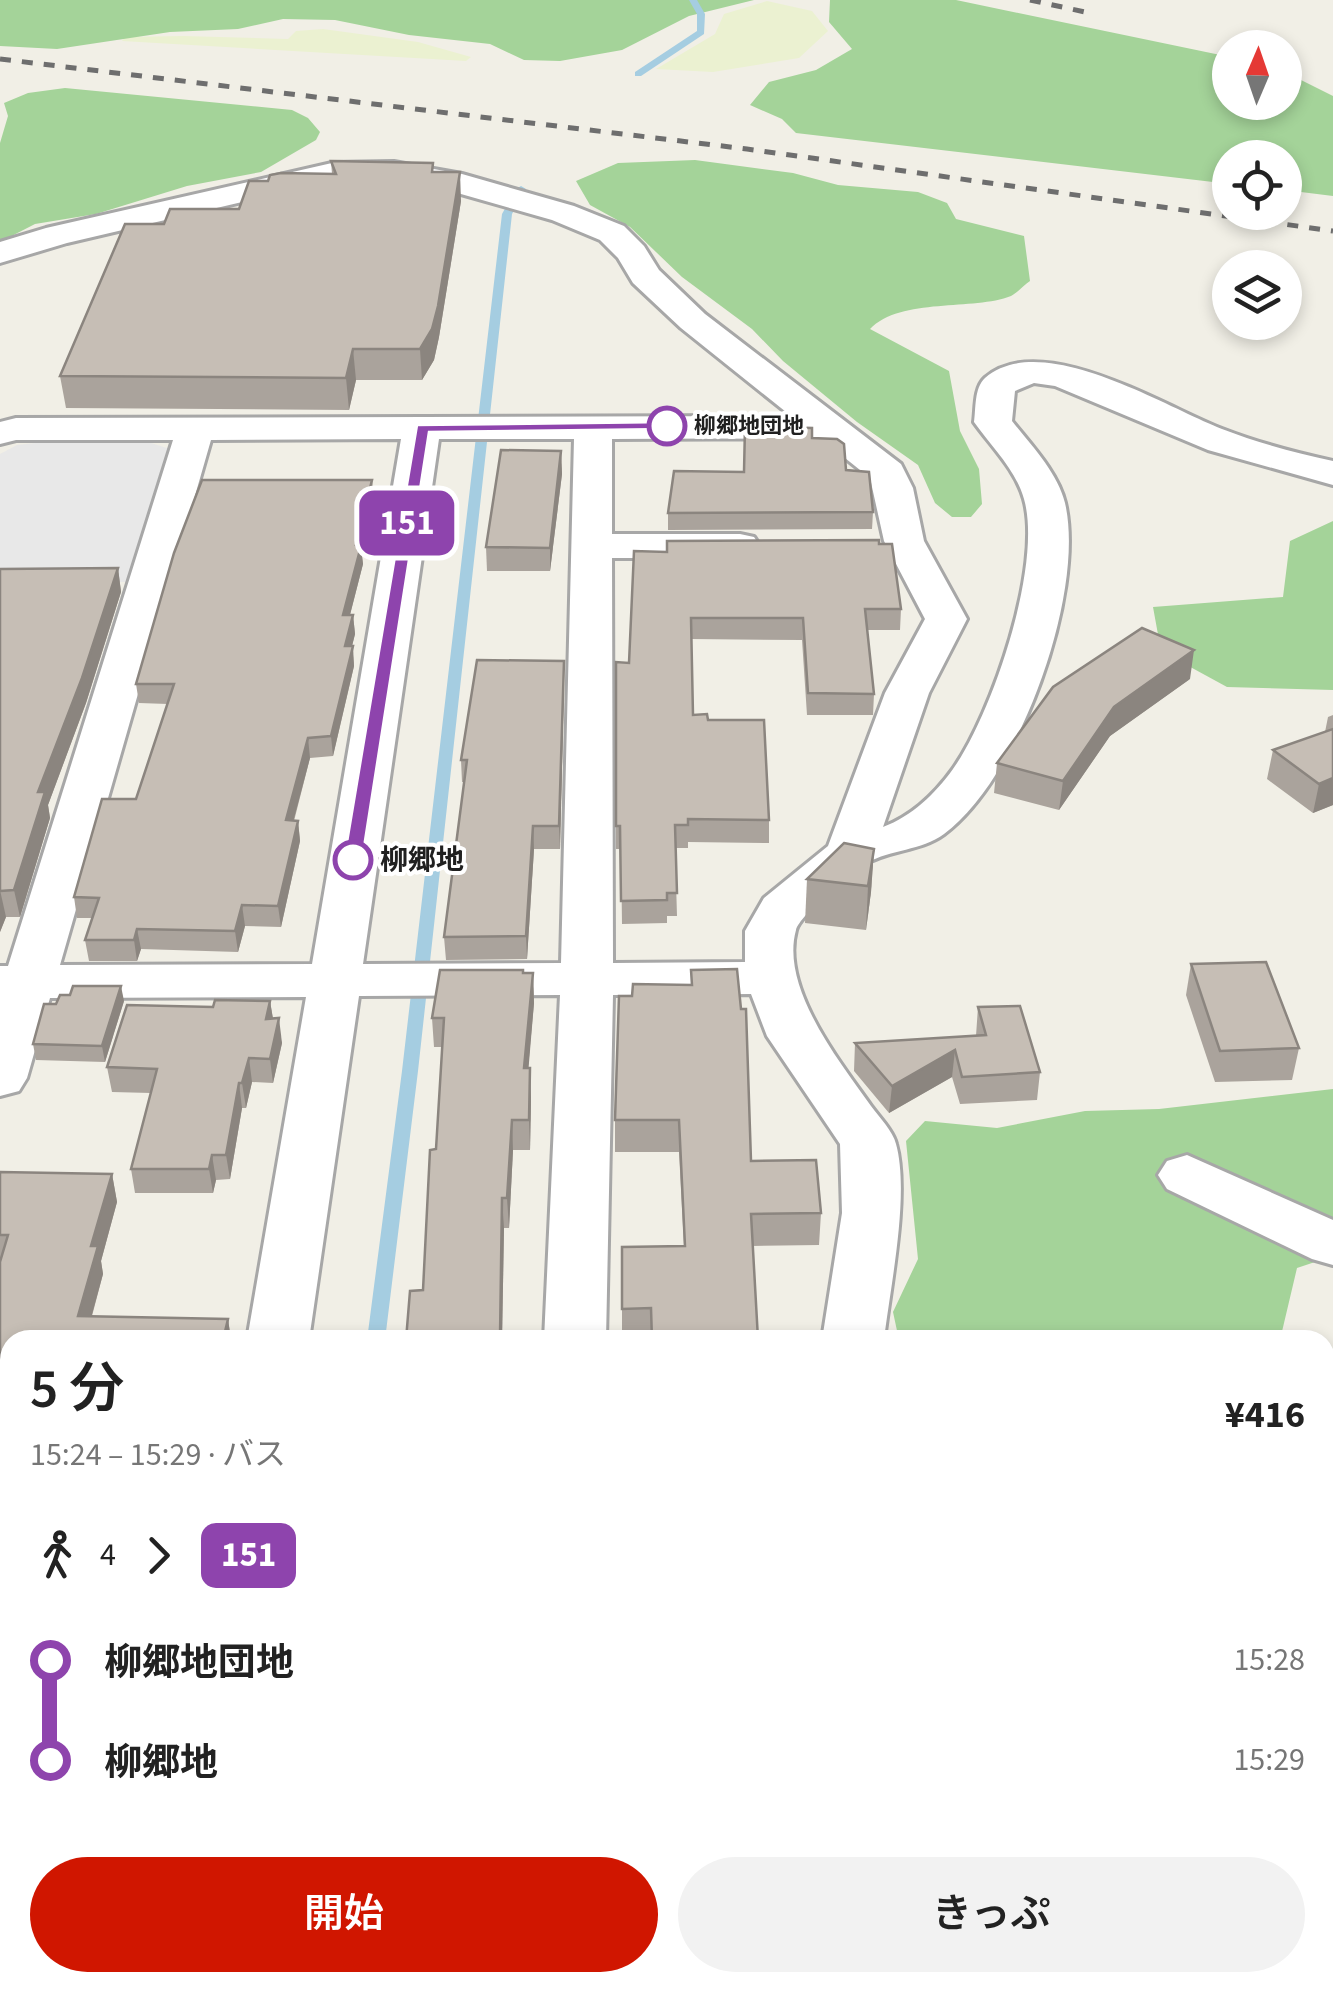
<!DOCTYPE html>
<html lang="ja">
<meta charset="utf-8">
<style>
body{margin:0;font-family:"Source Sans 3","Noto Sans JP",sans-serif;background:#f2f2f2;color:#222;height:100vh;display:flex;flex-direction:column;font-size:38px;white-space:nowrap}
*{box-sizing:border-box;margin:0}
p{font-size:32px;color:#767676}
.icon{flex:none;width:55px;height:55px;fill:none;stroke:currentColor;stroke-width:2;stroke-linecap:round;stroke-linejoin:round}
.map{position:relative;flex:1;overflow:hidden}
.drawer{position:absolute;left:0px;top:1330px;width:1335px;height:662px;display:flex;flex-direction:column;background:#fff;border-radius:30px 30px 0 0;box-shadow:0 5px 15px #0003}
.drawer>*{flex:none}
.badge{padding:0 20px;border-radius:15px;font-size:35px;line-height:65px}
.needle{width:65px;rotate:2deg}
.fabs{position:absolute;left:1212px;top:30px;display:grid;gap:20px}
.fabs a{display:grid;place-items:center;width:90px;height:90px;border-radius:50%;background:#fff;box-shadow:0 5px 15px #0003;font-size:50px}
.map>.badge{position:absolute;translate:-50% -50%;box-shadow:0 0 0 5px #fff}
.legs{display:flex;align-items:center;gap:15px;height:110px;padding:0 30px;font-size:32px}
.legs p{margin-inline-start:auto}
.summary{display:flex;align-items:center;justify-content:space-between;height:170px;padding:0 30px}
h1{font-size:55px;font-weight:600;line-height:75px}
.cta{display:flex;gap:20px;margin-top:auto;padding:20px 30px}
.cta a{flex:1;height:115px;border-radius:60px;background:#d01600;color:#fff;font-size:40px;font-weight:600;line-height:115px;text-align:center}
.cta a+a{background:#f2f2f2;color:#222}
ul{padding:0 30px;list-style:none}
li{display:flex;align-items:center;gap:35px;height:100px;font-size:38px}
li i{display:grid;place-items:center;width:15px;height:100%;margin:0 12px;background:currentColor}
li i::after{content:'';width:25px;height:25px;margin:-12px;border:8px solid;border-radius:50%;background:#fff}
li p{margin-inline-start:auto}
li:first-child i{background:linear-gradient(#0000 50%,currentColor 0)}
li:last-child i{background:linear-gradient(currentColor 50%,#0000 0)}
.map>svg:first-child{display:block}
.farmland{fill:#ebf1d1}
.forest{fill:#a4d399}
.parking{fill:#e8e8e8}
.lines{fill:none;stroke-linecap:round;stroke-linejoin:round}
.stream{fill:#a5cde1;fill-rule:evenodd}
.minor-casing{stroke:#a7a7a7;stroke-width:6}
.minor{fill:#fff;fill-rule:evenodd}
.rail{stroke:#6e6e6e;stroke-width:5;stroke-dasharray:11 11;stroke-linecap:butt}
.wall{fill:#aaa39c}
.shaded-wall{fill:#8b857f}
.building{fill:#c6beb5;stroke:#8b857f;stroke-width:2.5}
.line-1{fill:#8e44ad;stroke:#fff;stroke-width:2.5}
.stop-1-dot{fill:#fff;stroke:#8e44ad;stroke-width:5}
.labels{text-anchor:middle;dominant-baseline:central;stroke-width:8;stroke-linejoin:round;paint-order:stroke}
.far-stop-label{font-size:22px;font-weight:bold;fill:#202020;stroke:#fff;text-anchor:start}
.stop-label{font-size:28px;font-weight:bold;fill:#202020;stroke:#fff;text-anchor:start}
</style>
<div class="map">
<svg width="1333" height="1991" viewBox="0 0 1333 1991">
<rect width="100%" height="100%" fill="#f1efe6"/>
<g class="farmland">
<path d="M767,1L812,11L828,31L799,58L713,72L656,69L715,34L724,14Z"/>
<path d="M323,29L418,42L471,57L466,61L122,41L125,37L183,36L288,39L296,31Z"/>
</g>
<g class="forest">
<path d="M0,0H754L689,16L622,50L560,61L524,60L490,44L409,35L335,20L283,19L238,29L170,32L57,49L0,46Z"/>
<path d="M830,0H956L1230,57V102H1285V72L1333,96V196L1285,190V158H1230V184L796,133L782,119L750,105L769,82L816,70L852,49L829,22Z"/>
<path d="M65,88L292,110L308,118L320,132L316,140L261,172L187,186L96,214L35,224L0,242V143L8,116L4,103L28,93Z"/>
<path d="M695,160L793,173L838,185L918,192L947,203L956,219L1024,236L1030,281C1024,285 1017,293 1011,296C974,311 901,297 870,329L949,371L960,431L979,469L982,504L971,517H952L935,503L918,465L857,422L783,361L752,329L682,277L630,227L590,205L576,181L618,163Z"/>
<path d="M1333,521V690L1227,687L1161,651L1153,607L1283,597L1290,541Z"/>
<path d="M1333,1089V1256L1297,1268L1280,1340H899L893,1312L918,1259L906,1141L925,1121L997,1128L1085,1111L1159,1109Z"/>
<path d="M1325,1373L1333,1378V1673L1325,1670Z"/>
</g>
<path class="parking" d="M145,441L173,450L133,582H0V454L17,445L44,442Z"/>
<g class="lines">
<g class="stream">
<path d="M689,0H697L705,14L704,34L641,76H635V72L697,31V14Z"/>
<path d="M521,186L526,189L512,214L418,1071L385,1340H367L402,1071L502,214L516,189Z"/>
<path d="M291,1982H313L312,1991H290Z"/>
</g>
<defs>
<g id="minor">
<path d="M394,162L462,174L574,206L624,226L644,246L659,270L705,314L901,464L913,488L924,541L967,619L929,693L883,827C912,816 935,794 953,769C992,714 1043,565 1024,499C1016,470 991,446 974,422C976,409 974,388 985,378C1041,329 1165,407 1222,429C1258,443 1296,453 1333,461V485L1208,450L1055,386L1034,383L1015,391L1012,421C1031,445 1058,473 1065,503C1086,593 1019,779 944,834C921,851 891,849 867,863C852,871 800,915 796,930C780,988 840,1062 871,1106C879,1117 893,1131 896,1144C910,1194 890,1288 884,1340H822L842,1213L840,1144L767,1036L751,994L613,995L606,1340H544L560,995L359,996L309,1340H247L306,997L50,998L27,1078L19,1091L0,1096V966H8L173,440H16L0,444V422L16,418L791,416L681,328L633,283L618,258L600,240L552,220L447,190L394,180L332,181L67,243L0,263V242L46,228L332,163ZM820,438L870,478L884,541L925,619L885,693L828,846L764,898L745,931V962L613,963L612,558H740L754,555L760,546L754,537L740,534H612V439ZM401,439L312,964L60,965L211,440ZM439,439H574L561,963L363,964Z"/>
<path d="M1187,1155L1333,1220V1265L1312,1259L1167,1189L1158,1175L1167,1161Z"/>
<path d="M1333,1625V1693L1325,1696V1628Z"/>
<path d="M0,1892L10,1893V1963L0,1962Z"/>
<path d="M140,1982H218L217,1991H139Z"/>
<path d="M312,1982H443L447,1991H316Z"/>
<path d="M459,1982H537L535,1991H457Z"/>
<path d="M762,1982H840L842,1991H764Z"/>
<path d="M1093,1982H1172L1168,1991H1089Z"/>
</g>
</defs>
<use href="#minor" class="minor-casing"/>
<use href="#minor" class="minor"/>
<g class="rail">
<path d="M1030,0L1085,12"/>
<path d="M0,59L747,149L1333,231"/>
</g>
</g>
<g class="wall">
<path d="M331,161L433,163V172L461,201L439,337L434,360L422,380H356L349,410L66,408L60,376L164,224L239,209L268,181L332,174Z"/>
<path d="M812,438L846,470L873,512L872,529L668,530V513Z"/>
<path d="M561,451L562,474L550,571H487L486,547Z"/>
<path d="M372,480L373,498L361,548L363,564L350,615H353L355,634L352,646L354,666L333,756L310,758L294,821H298L300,841L281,927L245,926L238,952L141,949L137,961H89L85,940L92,918H77L74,897L136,799L168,704L139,703L136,684Z"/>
<path d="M879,544L901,609L900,630H867L874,694L873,715H807L802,640L691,639L693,715L708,720L769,820V843L688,842V848H675L677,916H667V923L622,924L621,849H616V662L629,663L667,552Z"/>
<path d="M118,568L121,592L86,703L48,805L50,818L20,917H6L0,932V569Z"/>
<path d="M1190,679L1110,736L1059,810L994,793L997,763Z"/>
<path d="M564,683L560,849H534L527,959L446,960L444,937L464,782H462L461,760Z"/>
<path d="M1333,715V805L1313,813L1267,779L1273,750L1325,732L1328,717Z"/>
<path d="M874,849L871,892L866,930L805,923L807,879Z"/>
<path d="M1191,964L1299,1048L1292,1080L1215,1082L1186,995Z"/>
<path d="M691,970L751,1161L821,1213L819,1245L752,1246L758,1339L797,1340H622V1309L684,1246L679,1152H615V1120L632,996L691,985Z"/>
<path d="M523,973H533L534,1003L528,1068L531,1098L530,1150H513L509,1228H504L502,1340H406L423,1290L436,1149L442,1047H434L432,1018Z"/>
<path d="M124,1001L105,1062L36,1060L33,1044Z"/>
<path d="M270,1001L273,1019L282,1043L273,1083L252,1082L246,1108H242L230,1179L216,1180L213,1193H135L131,1169L151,1093L112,1092L107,1067L213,1007Z"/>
<path d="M978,1007L1040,1072L1037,1100L960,1104L952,1077L889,1113L854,1071L855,1043L976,1036Z"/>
<path d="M0,1172L112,1174L117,1202L101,1261L103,1274L92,1316L228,1319L231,1340H10V1875H0Z"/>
</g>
<g class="shaded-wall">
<path d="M460,172L461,201L439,337L434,360L422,380L420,349Z"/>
<path d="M353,349L356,380L349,410L346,378Z"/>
<path d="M561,451L562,474L550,571V548Z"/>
<path d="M372,480L373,498L361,548L363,564L345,634L343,615L356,545Z"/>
<path d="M118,568L121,592L86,703L48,805L50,818L20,917L14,890L38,792Z"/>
<path d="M353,615L355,634L347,666L345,646Z"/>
<path d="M353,646L354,666L333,756L331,736Z"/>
<path d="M1194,650L1190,679L1110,736L1059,810L1063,781L1114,707Z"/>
<path d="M564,661V683L560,849L559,826Z"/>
<path d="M308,738L310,758L288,841L286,820Z"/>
<path d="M1333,778V805L1313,813L1319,784Z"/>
<path d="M298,821L300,841L281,927L278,906Z"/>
<path d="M533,826L534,849L527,959L526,936Z"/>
<path d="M874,849L871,892L866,930L868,886Z"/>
<path d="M0,890L6,917L0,932Z"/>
<path d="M242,905L245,926L238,952L235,931Z"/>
<path d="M137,929L141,949L137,961L134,940Z"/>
<path d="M533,973L534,1003L526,1098L524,1068Z"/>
<path d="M121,986L124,1001L105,1062L102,1046Z"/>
<path d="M270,1001L274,1025L266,1019Z"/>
<path d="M279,1018L282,1043L273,1083L270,1059Z"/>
<path d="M955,1050L952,1077L889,1113L892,1086Z"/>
<path d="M249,1058L252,1082L246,1108L242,1083Z"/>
<path d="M530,1068L531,1098L530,1150L529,1120Z"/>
<path d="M239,1083L242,1108L230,1179L226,1155Z"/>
<path d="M512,1120L513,1150L509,1228L507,1198Z"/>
<path d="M212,1155L216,1180L213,1193L209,1169Z"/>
<path d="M112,1174L117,1202L101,1261L103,1274L85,1340L78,1316L91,1246Z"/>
<path d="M502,1198L504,1228L502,1340H500Z"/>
<path d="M228,1319L231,1340H223Z"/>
<path d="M7,1837L10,1848V1867L4,1847Z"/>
<path d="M56,1982H64L66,1991H54Z"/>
<path d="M1022,1982H1034L1029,1991H1017Z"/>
</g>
<g class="building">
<path d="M331,161L433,163L432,172H460L438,306L432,329L420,349H353L346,378L60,376L125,224H164L170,209H239L249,181H268L270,175L281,173L336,174Z"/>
<path d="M745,426L812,428V438L837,439L844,444L846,470L869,472L873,512L668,513L674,471L744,472Z"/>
<path d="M501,450L561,451L550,548L486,547Z"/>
<path d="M202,480H372L356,545L361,546L343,615H353L345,646H353L331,736L308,738L286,820L298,821L278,906L242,905L235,931L137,929L134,940H85L99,898L74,897L102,799H136L174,684H136L174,553Z"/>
<path d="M879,540V544H892L901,609H865L874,694L808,693L803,618H691L693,715L707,714L708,720H764L769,820L688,819V825H675L677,893H667V900L621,901L620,826H616V662L629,663L634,551L667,552V541Z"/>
<path d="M118,568L82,678L38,792H45L14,890L0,891V569Z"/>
<path d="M1142,628L1194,650L1114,707L1063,781L997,763L1053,687Z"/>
<path d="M477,660L564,661L559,826H533L526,936L444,937L467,760H461Z"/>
<path d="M1333,729V778L1319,784L1273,750Z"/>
<path d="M844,843L874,849L868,886L807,879Z"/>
<path d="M1266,962L1299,1048L1220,1051L1191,964Z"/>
<path d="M737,969L741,1009H746L751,1161L816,1160L821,1213L751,1214L758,1339H797V1340H652L651,1308L622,1309V1247L685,1246L679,1120H615L619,996H632L633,984L692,985L691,970Z"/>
<path d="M440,970H523V973H533L524,1068H530L529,1120H512L507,1198H502L500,1337H495V1340H406L410,1291L423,1290L430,1150L436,1149L444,1018H432Z"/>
<path d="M73,986H121L102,1046L33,1044L44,1004H56L60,995H70Z"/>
<path d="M215,1000L270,1001L266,1019L279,1018L270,1059L249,1058L242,1083H239L226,1155H212L209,1169H131L157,1069L107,1067L127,1005L213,1007Z"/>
<path d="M1020,1006L1040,1072L962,1077L955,1050L892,1086L855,1043L986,1035L978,1007Z"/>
<path d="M0,1172L112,1174L91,1246H98L78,1316L228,1319L223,1340H10V1837H7L4,1847H0V1262L8,1235H0Z"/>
<path d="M1333,1757V1991H1180L1184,1982H1325V1771Z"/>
<path d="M0,1966H10V1982H56L54,1991H0Z"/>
<path d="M915,1982H1022L1017,1991H910Z"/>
</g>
<path class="line-1" d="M667,422L672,424V429L429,432L362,860L359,864H347L344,860L417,425Z"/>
<g class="stop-1-dot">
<circle cx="667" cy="426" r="18"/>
<circle cx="353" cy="860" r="18"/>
</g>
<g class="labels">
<g class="far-stop-label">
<text x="694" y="426">柳郷地団地</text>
</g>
<g class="stop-label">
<text x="380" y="860">柳郷地</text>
</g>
</g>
</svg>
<div class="fabs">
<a><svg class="needle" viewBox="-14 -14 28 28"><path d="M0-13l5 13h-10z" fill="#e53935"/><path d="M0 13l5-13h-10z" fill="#767676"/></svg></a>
<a><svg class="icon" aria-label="locate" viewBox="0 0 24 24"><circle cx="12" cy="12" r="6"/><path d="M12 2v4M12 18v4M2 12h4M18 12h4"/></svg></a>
<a><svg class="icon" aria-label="layers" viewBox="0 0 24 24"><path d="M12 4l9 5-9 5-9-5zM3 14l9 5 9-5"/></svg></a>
</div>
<b class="badge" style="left:407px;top:523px;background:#8e44ad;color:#fff">151</b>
<section class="drawer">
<div class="summary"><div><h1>5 分</h1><p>15:24 – 15:29 · バス</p></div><b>¥416</b></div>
<div class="legs"><svg class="icon" aria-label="walk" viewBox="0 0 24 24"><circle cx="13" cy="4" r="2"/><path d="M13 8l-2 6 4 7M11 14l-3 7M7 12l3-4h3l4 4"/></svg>4<svg class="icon" aria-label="forward" viewBox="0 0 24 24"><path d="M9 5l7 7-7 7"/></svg><b class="badge" style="background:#8e44ad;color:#fff">151</b></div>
<ul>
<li><i style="color:#8e44ad"></i><b>柳郷地団地</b><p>15:28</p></li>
<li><i style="color:#8e44ad"></i><b>柳郷地</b><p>15:29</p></li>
</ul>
<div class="cta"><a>開始</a><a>きっぷ</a></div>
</section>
</div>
